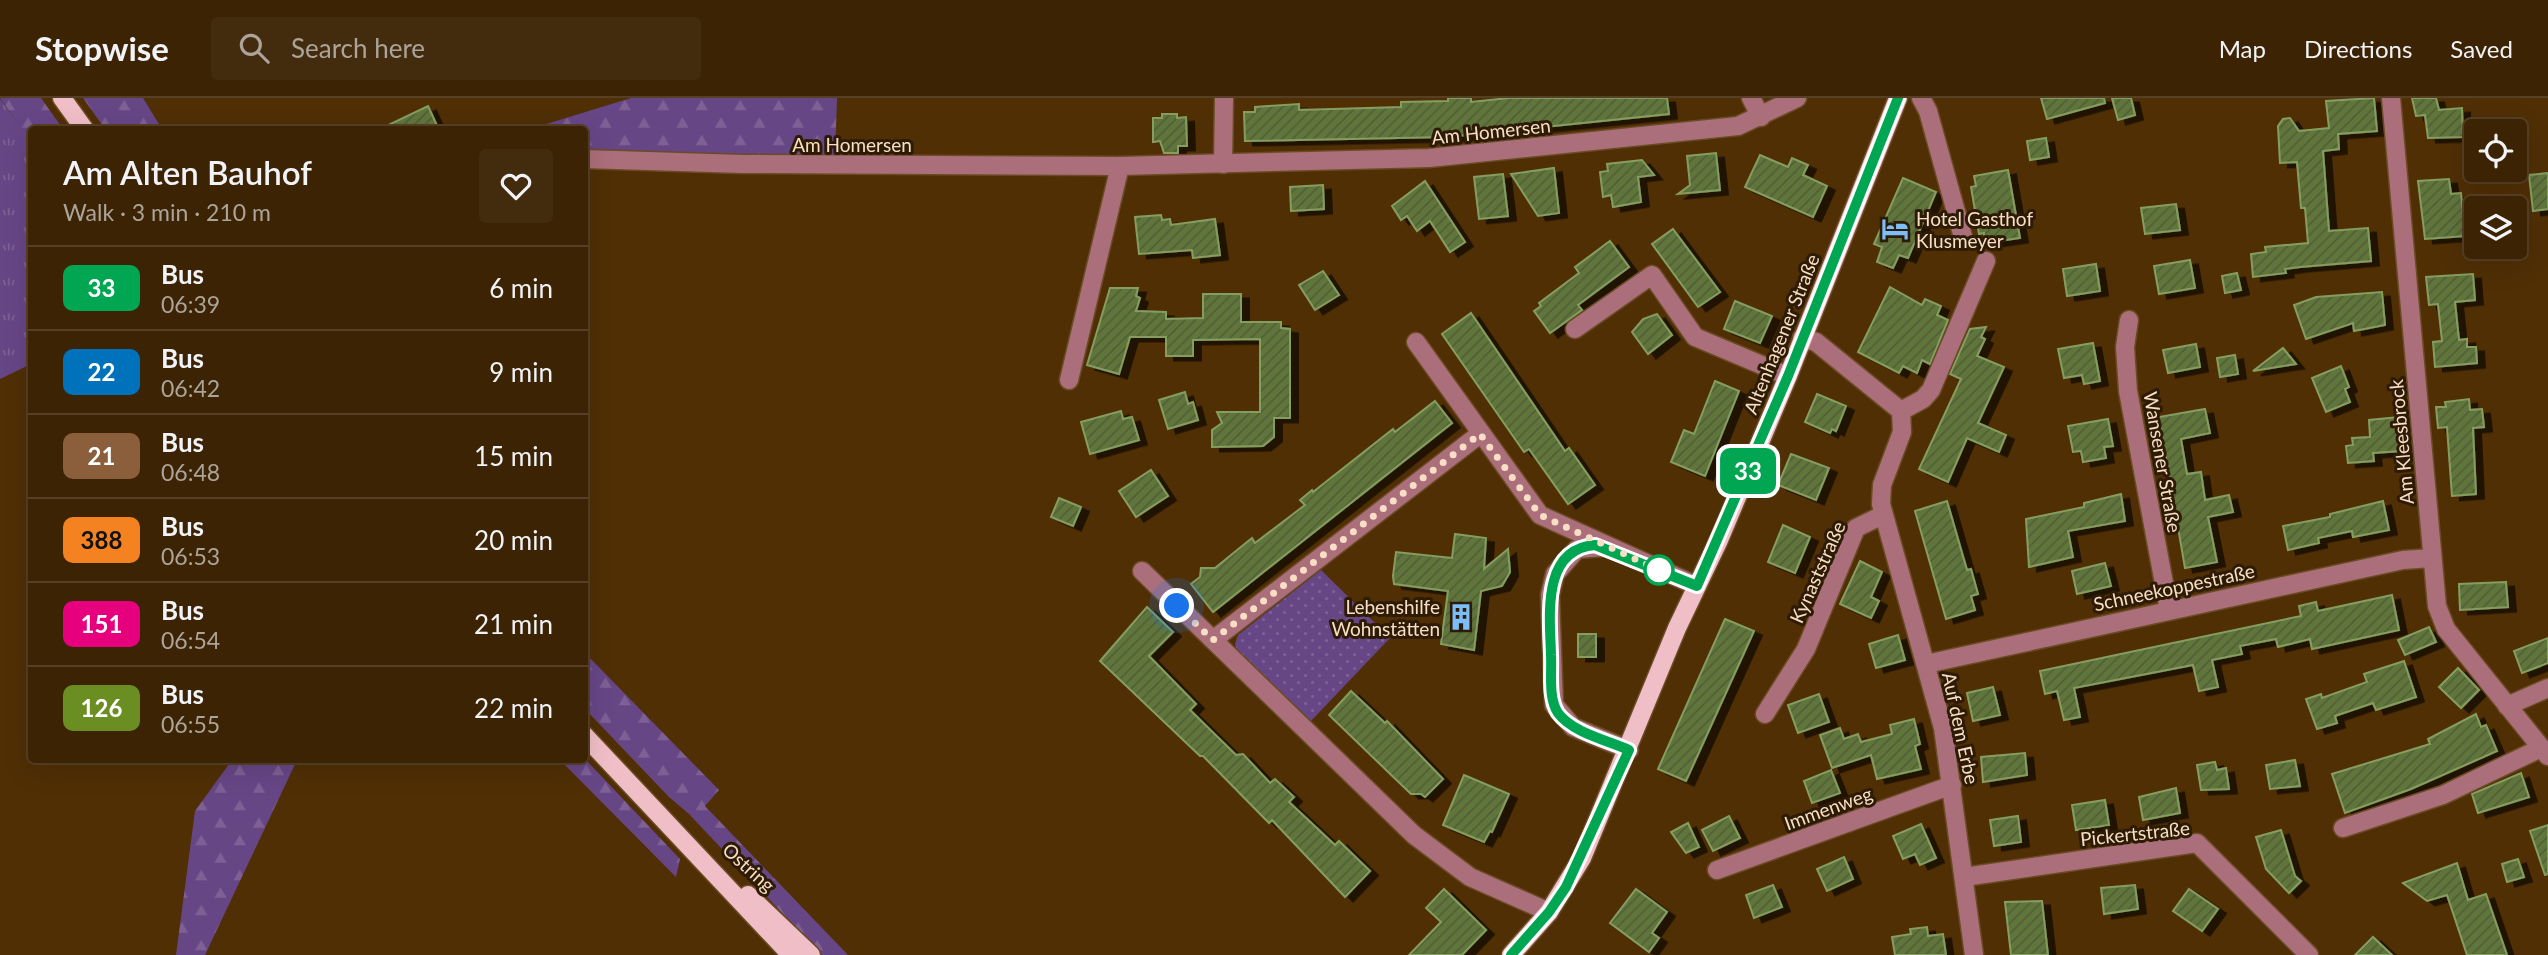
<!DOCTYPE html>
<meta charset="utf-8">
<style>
body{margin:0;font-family:Lato,sans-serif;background:#432b0e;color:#f1f3f6;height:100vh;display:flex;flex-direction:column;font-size:26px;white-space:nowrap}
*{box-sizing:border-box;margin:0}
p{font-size:23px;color:#aca49a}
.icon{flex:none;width:38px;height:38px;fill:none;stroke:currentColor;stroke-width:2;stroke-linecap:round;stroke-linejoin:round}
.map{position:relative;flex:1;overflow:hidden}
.details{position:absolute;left:28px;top:28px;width:560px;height:637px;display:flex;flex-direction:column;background:#3c2304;border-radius:7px;box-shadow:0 7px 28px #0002,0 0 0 2px #554026}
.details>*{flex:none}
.badge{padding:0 14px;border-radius:10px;font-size:24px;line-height:46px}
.fabs{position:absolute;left:2464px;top:21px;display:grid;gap:14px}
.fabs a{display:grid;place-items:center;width:63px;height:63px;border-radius:7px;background:#3c2304;box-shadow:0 7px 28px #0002,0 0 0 2px #554026;font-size:35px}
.you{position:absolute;width:35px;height:35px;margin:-18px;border:5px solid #fff;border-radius:50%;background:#1a73e8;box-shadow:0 0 0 10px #1a73e833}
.map>.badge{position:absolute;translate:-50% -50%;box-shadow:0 0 0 4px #fff}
.round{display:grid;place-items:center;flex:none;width:74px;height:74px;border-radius:7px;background:#432b0e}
.headline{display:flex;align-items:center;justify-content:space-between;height:119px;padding:0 35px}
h1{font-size:33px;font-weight:600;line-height:52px}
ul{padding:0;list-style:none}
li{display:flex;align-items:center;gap:21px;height:84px;padding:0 35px;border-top:2px solid #554026}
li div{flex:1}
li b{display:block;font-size:26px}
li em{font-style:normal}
li .badge{min-width:77px;font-weight:700;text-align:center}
header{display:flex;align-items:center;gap:42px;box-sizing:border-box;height:98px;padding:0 35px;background:#3c2304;border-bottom:2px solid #554026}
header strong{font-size:33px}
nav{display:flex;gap:38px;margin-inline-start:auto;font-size:24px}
.search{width:490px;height:63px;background:#432b0e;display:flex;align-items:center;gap:18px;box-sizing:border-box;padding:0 24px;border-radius:7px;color:#aca49a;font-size:26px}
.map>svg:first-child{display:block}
.grass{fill:url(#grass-tufts)}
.forest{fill:url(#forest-firs)}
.park{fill:url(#park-dots)}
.building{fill:url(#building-hatch);stroke:#859e61;stroke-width:2;filter:url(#shadow)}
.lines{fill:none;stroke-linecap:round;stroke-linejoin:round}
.minor-casing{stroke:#6b4b24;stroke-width:21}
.major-casing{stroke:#6b4b24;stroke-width:21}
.minor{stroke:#ab6f7b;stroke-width:18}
.major{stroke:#f0bec7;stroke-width:18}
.line-casing{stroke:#fff;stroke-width:16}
.line{stroke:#00a651;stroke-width:10}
.walk{stroke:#f8dec4;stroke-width:7;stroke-dasharray:0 12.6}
.stop-dot{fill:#fff;stroke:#00a651;stroke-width:3.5}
.labels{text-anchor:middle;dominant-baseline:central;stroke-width:6;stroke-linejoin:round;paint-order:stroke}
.street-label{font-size:19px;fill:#f8dec4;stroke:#2d1b06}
.poi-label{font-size:19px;fill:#f8dec4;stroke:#2d1b06;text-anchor:start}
</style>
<header>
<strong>Stopwise</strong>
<div class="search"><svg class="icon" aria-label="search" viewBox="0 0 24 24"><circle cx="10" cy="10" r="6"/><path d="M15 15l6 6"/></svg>Search here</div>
<nav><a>Map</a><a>Directions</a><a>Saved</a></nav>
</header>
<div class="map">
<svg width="2548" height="857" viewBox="0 0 2548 857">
<defs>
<pattern id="grass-tufts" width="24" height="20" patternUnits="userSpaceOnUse" patternTransform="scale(1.75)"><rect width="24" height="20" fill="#674686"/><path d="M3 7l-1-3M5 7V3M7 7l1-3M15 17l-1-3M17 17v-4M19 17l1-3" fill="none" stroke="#7e6095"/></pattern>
<pattern id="forest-firs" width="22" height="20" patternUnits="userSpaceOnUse" patternTransform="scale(1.75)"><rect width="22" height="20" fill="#674686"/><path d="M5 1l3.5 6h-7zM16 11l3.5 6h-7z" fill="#7e6095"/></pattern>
<pattern id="park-dots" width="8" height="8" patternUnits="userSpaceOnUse" patternTransform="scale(1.75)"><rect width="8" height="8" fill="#674686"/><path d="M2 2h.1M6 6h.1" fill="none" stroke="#7e6095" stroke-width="1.8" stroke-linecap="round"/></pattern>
<pattern id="building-hatch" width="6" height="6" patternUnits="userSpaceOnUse" patternTransform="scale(1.75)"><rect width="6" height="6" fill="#5f763a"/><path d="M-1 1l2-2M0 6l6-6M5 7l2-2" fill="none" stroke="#545c3a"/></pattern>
<filter id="shadow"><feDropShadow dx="8" dy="4.5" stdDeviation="0" flood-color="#0009"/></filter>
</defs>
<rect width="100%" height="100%" fill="#502f05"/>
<path class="grass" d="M0,1L32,43L31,266L0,281Z"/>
<g class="forest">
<path d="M41,0L63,31L32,32L31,43L0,0Z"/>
<path d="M83,0H143L162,31H105Z"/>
<path d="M631,0H837L835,61L585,56L584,32L542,31L540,28Z"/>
<path d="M584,554L719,692L705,708L848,857H822L689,716L669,699L585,611Z"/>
<path d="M585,661L680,761L676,779L560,662Z"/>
<path d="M232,662H297L205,857H176L195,713Z"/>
</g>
<path class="park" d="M1321,472L1390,540L1310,624L1238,555L1235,546L1238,537Z"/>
<g class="building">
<path d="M1448,0H1471V4L1509,0H1667L1669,16L1448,39L1245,43L1244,14H1255V9L1299,6V12L1401,9V4L1448,3Z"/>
<path d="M2041,0H2104L2105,5L2047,21Z"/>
<path d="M2112,0H2131L2135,17L2118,22Z"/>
<path d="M2374,0L2377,33L2338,36L2339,51L2323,53L2329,133L2368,130L2371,163L2300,169L2285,171L2286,175L2253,179L2251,156L2266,154L2265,149L2308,145L2305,110H2301L2297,64L2280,65L2278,28L2283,21L2290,20L2299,33L2329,30L2326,3Z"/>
<path d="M2412,0H2436L2439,12L2462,10L2463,39L2428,40L2425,17L2416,18Z"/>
<path d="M428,8L439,32H378Z"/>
<path d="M1162,16H1177V20L1186,19L1187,48H1178V55H1164L1160,43L1153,44V20H1162Z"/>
<path d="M2046,40L2049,59L2030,62L2027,43Z"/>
<path d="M1716,55L1720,92L1678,96L1690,87L1687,58Z"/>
<path d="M1760,57L1788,69L1792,60L1808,67L1803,77L1827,88L1813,119L1745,89Z"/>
<path d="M1642,62L1654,77L1638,79L1641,104L1613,109L1611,97L1603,99L1600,74L1608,73L1607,66Z"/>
<path d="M1554,70L1559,115L1538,118L1511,76Z"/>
<path d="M2008,72L2020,140L1985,145L1984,135L1979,136L1971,89L1976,88L1974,78Z"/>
<path d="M2548,75V111L2533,113L2529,77Z"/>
<path d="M1503,76L1508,118L1479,121L1474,79Z"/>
<path d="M1903,80L1936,94L1908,160L1899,157L1893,170L1877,164L1882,149L1874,146Z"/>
<path d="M2449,81L2451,96L2461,95L2465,138L2425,141L2418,83Z"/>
<path d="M1425,83L1465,144L1450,154L1430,123L1417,133L1407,118L1401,122L1392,108Z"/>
<path d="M1323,87L1324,111L1291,113L1290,89Z"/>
<path d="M2176,106L2180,132L2145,136L2141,110Z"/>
<path d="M1161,117L1162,122L1170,121L1171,127L1215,121L1220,157L1193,160L1192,152L1139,156L1135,119Z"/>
<path d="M1673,131L1720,194L1698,209L1652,146Z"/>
<path d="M1610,143L1629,169L1578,207L1582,212L1550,235L1534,213L1541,208L1539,205L1579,175L1575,169Z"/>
<path d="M2190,162L2195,190L2159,196L2154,168Z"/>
<path d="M2096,166L2100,193L2067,198L2063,171Z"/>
<path d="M1323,173L1339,197L1315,212L1299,187Z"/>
<path d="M2237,175L2241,192L2225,195L2222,178Z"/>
<path d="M2473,176L2475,202L2455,204L2459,242L2467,241V249H2476L2477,265L2435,269L2433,244L2442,243L2438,206L2429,207L2426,179Z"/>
<path d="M1890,189L1922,207L1925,201L1941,208L1937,217L1948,222L1930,266L1922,262L1917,275L1903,268L1899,275L1858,254Z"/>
<path d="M1110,190H1138L1136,198L1140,200L1136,213L1166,214V221L1203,220V196H1241V224H1281V230L1290,231V320H1274V339L1263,348L1212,349V332L1222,325L1217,314H1260V241L1193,242V258H1166V239H1130L1119,276L1087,267Z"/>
<path d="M2382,194L2385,227L2354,233L2353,225L2306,241L2294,207L2316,199Z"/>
<path d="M1735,203L1772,218L1760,245L1724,231Z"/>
<path d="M1471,215L1565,353L1569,350L1595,387L1568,406L1529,351L1524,354L1442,236Z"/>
<path d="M1657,216L1672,237L1648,256L1632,234L1643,221Z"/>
<path d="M1986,229L1981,239L1985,241L1977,258L2004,269L1978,325L2006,337L1999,354L1967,340L1948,384L1919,371L1961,281L1950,276L1970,231Z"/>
<path d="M2093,245L2100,283L2084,286L2082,277L2064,280L2058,251Z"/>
<path d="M2196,246L2200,269L2168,275L2163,252Z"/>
<path d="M2283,250L2296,266L2253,273Z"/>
<path d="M2235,257L2238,276L2220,279L2217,260Z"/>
<path d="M2341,268L2349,289L2345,291L2350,304L2326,314L2312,280Z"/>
<path d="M1715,283L1739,293L1705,378L1671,364L1684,332L1694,336Z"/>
<path d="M1185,294L1188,306L1193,304L1198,322L1168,331L1159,302Z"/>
<path d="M1817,296L1846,308L1836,333L1832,331L1830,335L1805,324Z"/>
<path d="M2469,301L2470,312L2482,311L2484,329L2473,330L2476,396L2452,398L2447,329L2438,330L2436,309H2446L2445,304Z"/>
<path d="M1435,303L1452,325L1213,514L1191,486L1200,479L1201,470H1215L1252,440L1255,445L1305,407L1300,402L1312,392L1313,394L1393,331L1395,334Z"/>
<path d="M2205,311L2210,335L2181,341L2187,376L2201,374L2205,402L2229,397L2233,414L2208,419L2217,464L2185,470L2159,319Z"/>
<path d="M1121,313L1123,321L1132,319L1139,342L1090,356L1081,324Z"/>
<path d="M2399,319L2402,353L2373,355L2374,363L2348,365L2346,348L2353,347L2352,340L2370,339L2369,322Z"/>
<path d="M2108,321L2113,348L2104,349L2106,360L2083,364L2081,353L2073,354L2068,328Z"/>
<path d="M1791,356L1829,370L1816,402L1778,387Z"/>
<path d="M1151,372L1168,398L1136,419L1119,393Z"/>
<path d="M2121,396L2125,423L2068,433L2073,459L2029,469L2026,421L2084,409V405Z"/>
<path d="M1059,400L1081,409L1073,428L1051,419Z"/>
<path d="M1947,403L1967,472L1971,471L1978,496L1971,498L1975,512L1946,521L1915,413Z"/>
<path d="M2383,403L2389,432L2353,439L2352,433L2318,440L2319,445L2288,452L2283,428L2330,419V416Z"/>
<path d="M1783,427L1810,439L1795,475L1768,464Z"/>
<path d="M1455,436L1486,440L1484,471L1508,451L1510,474L1502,488L1481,493L1474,552L1441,546L1448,493L1394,486L1393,478L1396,454L1452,460Z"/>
<path d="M1860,463L1882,474L1871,499L1879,503L1871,520L1840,506Z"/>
<path d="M2105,465L2111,488L2077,496L2072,473Z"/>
<path d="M2506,484L2508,509L2460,512L2459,486Z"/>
<path d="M2392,497L2399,532L2312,551L2310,541L2278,549L2276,541L2240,548L2242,556L2212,562L2218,589L2199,593L2193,567L2074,590L2080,619L2064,622L2057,593L2045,596L2040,573L2301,518L2299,508L2316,504L2318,513Z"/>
<path d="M1147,509L1173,534L1149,558L1196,606L1190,612L1236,657L1243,656L1270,685L1275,681L1294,699L1289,704L1335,747L1339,743L1370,773L1345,799L1272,722L1269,725L1203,658H1200L1100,563Z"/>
<path d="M1725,521L1754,533L1686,683L1658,671Z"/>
<path d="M2429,529L2436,544L2405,557L2398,542Z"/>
<rect x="1578" y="536" width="18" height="23"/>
<path d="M1898,537L1905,562L1876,570L1869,546Z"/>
<path d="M2548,540V565L2522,575L2514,553Z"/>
<path d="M2404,563L2416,599L2376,612L2373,605L2335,618L2337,625L2317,631L2306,601L2321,596L2322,600L2367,584L2364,576Z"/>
<path d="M2458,570L2479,592L2461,610L2439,589Z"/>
<path d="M1993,589L2000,617L1973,623L1967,595Z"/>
<path d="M1351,593L1385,625L1387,623L1443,681L1425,699L1421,696H1411L1329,617Z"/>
<path d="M1819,596L1829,624L1798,635L1788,607Z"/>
<path d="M2476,616L2481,629L2486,627L2497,653L2411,691L2345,715L2332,676L2430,646L2428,641Z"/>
<path d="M1914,621L1920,646L1915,648L1921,671L1877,681L1871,657L1832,670L1820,637L1840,630L1844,641L1858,636L1861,644L1892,636L1890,627Z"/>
<path d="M2025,655L2027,677L1983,684L1981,659Z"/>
<path d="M2295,662L2300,688L2270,691L2266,667Z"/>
<path d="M2215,664L2217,672L2226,670L2229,691L2201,692L2197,667Z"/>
<path d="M1831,672L1840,695L1812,705L1804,683Z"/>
<path d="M2521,675L2529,699L2478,715L2472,696Z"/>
<path d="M1464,677L1509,696L1492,734L1490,733L1484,744L1443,727Z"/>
<path d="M2176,690L2180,715L2143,722L2139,699Z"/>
<path d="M2105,702L2109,727L2076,732L2072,707Z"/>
<path d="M1729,718L1740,740L1713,753L1702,732Z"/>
<path d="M2018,718L2021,744L1994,748L1990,722Z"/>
<path d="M1688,725L1699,749L1686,755L1671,734Z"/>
<path d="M1921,726L1936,760L1920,767L1915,756L1903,761L1893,738Z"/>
<path d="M2548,727V776L2545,777L2530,733Z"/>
<path d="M2281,732L2295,778L2301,783L2289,795L2266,771L2256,739Z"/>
<path d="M1844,759L1853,781L1827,793L1817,771Z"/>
<path d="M2518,761L2524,779L2507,784L2502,766Z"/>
<path d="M2457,765L2468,802L2486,796L2507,857H2467L2447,797L2427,803L2403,785Z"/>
<path d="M1773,787L1782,809L1754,820L1746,797Z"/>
<path d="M2135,787L2138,811L2104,816L2101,790Z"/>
<path d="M1444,791L1486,832L1462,857H1409L1441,824L1426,810Z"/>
<path d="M1636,791L1667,814L1652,835L1659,840L1649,854L1610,825Z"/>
<path d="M2189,791L2218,811L2202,833L2173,813Z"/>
<path d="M2042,803L2048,857H2011L2005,804Z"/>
<path d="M1927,829L1928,838L1943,836L1946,857H1895L1892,839L1911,836L1910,831Z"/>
<path d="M2373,839L2392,857H2355Z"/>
</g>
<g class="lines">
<defs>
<g id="minor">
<path d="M1751,0L1761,19"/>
<path d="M1921,0L1928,13L1963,139"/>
<path d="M2391,0L2437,508L2446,531L2548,658"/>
<path d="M584,61L743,66L1120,68L1429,60L1738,28L1797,0"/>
<path d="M1223,66L1224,0"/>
<path d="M2129,222L2125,249L2128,293L2169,512"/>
<path d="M1575,231L1652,177L1695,239L1788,278"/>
<path d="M1802,240L1816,244L1901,313L1902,334L1882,387L1881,406L1943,630L1974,857"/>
<path d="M1416,244L1540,417L1697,488"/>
<path d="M1069,282L1120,68"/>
<path d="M1901,313L1923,301L1931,292L1986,163"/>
<path d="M1603,449L1577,451L1555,476L1550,497L1554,607L1573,629L1629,652"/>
<path d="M1142,473L1414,737L1470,779L1549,814"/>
<path d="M1213,542L1480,336"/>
<path d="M1926,566L2403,462L2432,460"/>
<path d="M2507,608L2548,590"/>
<path d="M1765,616L1806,551L1856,430L1883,417"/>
<path d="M2343,730L2443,697L2541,650"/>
<path d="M1717,772L1952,687"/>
<path d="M1964,779L2197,745L2309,857"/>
</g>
<g id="major">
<path d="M62,0L85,32"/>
<path d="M584,637L791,857"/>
<path d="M748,797L811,857"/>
<path d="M1511,857L1549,814L1582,760L1677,530L1719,442L1788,278L1898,0"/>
</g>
</defs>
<use href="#minor" class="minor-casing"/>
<use href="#major" class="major-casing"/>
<use href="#minor" class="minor"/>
<use href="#major" class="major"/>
</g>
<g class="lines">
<defs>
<path id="line" d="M1511,857L1549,814L1566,789L1629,652C1607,642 1573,635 1558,615C1548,600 1552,575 1551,557C1550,519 1541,451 1595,447L1697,488L1788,278L1898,0"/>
</defs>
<use href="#line" class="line-casing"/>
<use href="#line" class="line"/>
<path class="walk" d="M1177,508L1213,542L1480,336L1540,417L1659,472"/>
</g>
<defs>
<symbol id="hotel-bare" viewBox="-9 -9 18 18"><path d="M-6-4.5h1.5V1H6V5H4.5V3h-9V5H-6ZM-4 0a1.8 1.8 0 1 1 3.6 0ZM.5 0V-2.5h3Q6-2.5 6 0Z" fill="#7cbef9" stroke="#2d1b06" stroke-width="2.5" paint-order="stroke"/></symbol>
<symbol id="building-bare" viewBox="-9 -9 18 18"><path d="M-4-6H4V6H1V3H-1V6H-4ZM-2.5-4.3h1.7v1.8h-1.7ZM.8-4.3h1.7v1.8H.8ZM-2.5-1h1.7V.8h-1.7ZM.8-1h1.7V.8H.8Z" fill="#7cbef9" stroke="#2d1b06" stroke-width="2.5" paint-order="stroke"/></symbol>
</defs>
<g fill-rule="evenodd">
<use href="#hotel-bare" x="1876" y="112" width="38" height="38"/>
<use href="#building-bare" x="1442" y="500" width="38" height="38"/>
</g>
<circle class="stop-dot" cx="1659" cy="472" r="14"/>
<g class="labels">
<g class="street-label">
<text transform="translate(1491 33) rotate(-6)">Am Homersen</text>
<text x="852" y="46">Am Homersen</text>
<text transform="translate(1781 236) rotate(-68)">Altenhagener Straße</text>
<text transform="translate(2401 344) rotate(-95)">Am Kleesbrock</text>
<text transform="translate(2163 364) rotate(80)">Wansener Straße</text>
<text transform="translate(1817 474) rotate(-66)">Kynaststraße</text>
<text transform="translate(2174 489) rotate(-12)">Schneekoppestraße</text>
<text transform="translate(1961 630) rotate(78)">Auf dem Erbe</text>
<text transform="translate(1828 710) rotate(-20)">Immenweg</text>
<text transform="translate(2135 735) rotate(-6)">Pickertstraße</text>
<text transform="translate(749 769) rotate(42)">Ostring</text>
</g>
<g class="poi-label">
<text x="1916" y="120">Hotel Gasthof<tspan x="1916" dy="22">Klusmeyer</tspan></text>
<text x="1440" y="508" text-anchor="end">Lebenshilfe<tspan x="1440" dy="22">Wohnstätten</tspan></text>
</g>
</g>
</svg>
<div class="fabs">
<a><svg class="icon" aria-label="locate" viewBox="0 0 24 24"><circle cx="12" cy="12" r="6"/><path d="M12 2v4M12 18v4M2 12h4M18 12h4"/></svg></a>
<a><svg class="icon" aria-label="layers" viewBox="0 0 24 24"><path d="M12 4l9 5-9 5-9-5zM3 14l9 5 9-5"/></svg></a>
</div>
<div class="you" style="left:1177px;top:508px"></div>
<b class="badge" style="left:1748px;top:373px;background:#00a651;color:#fff">33</b>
<section class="details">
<div class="headline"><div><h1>Am Alten Bauhof</h1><p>Walk · 3 min · 210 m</p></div><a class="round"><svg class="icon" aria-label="heart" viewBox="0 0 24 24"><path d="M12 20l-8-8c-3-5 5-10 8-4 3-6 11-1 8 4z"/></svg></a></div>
<ul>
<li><span class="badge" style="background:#00a651;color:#fff">33</span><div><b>Bus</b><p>06:39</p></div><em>6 min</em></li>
<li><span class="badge" style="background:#0072bc;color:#fff">22</span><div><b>Bus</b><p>06:42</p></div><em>9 min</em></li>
<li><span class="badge" style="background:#8b5e3c;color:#fff">21</span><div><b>Bus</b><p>06:48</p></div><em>15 min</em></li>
<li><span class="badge" style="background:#f58220;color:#111">388</span><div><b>Bus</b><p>06:53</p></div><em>20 min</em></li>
<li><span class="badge" style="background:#e6007e;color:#fff">151</span><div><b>Bus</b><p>06:54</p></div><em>21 min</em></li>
<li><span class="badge" style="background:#6b8e23;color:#fff">126</span><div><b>Bus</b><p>06:55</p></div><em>22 min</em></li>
</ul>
</section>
</div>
